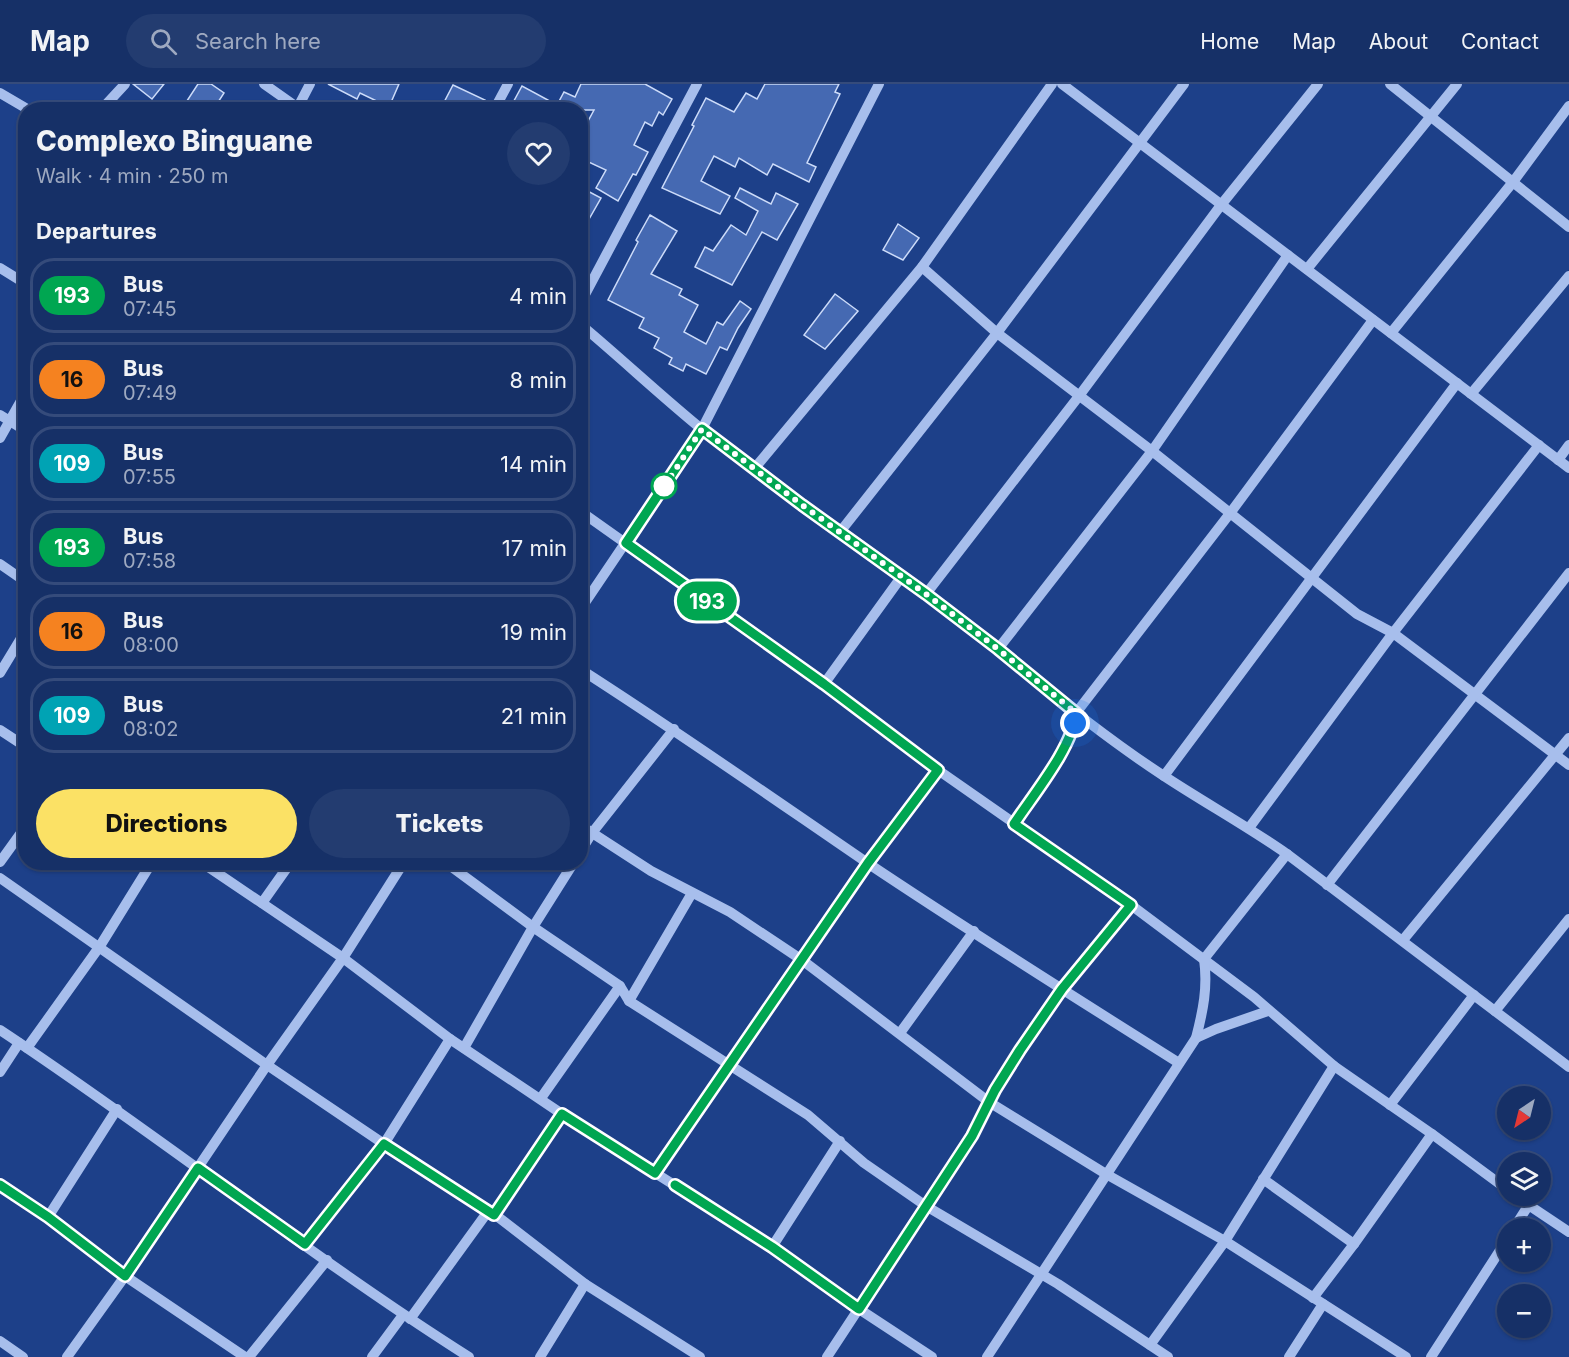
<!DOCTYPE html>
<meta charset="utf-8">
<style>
body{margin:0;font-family:Inter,sans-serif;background:#233c70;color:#f1f3f6;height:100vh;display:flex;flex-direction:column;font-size:22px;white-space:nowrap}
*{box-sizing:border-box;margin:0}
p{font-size:20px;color:#9ea9c0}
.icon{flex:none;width:33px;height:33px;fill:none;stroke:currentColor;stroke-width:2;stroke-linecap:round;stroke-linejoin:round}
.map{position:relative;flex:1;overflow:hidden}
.panel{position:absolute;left:18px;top:18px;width:570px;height:768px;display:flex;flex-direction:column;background:#163067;border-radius:24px;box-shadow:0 2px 4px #0004,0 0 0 2px #354b7b}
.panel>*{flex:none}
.badge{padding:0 12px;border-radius:20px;font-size:21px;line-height:39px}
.needle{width:39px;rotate:215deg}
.fabs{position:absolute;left:1497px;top:1002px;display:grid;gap:12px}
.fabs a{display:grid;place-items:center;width:54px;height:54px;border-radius:50%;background:#163067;box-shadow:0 2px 4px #0004,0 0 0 2px #354b7b;font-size:30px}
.you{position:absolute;width:30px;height:30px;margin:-15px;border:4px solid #fff;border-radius:50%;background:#1a73e8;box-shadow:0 0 0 9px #1a73e833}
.map>.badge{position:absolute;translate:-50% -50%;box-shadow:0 0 0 3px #fff}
h2{padding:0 18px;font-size:22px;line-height:54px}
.round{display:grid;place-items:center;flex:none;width:63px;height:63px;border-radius:32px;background:#233c70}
.overview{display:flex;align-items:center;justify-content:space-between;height:102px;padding:0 18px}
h1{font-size:28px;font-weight:800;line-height:45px}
.action{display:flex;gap:12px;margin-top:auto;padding:12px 18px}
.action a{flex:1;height:69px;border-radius:36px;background:#fbe165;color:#111;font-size:24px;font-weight:800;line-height:69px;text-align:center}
.action a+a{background:#233c70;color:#f1f3f6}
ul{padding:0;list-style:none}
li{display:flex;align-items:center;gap:18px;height:75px;margin:0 12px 9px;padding:0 6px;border:3px solid #354b7b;border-radius:24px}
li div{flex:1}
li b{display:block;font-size:22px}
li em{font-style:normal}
li .badge{min-width:66px;font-weight:700;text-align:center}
header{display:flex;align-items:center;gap:36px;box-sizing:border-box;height:84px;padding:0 30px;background:#163067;border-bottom:2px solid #354b7b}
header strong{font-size:28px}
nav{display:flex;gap:33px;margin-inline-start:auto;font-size:21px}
.search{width:420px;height:54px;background:#233c70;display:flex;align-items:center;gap:15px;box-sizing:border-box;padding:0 21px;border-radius:33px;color:#9ea9c0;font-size:22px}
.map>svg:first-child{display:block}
.building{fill:#4569b2;stroke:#ccdbf9;stroke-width:1.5}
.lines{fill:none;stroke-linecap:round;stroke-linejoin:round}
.minor{stroke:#a7beec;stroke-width:10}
.line-casing{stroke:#fff;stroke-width:14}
.line{stroke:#00a651;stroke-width:9}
.walk{stroke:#fff;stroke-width:6;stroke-dasharray:0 10.8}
.stop-dot{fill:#fff;stroke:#00a651;stroke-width:3}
</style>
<header>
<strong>Map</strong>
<div class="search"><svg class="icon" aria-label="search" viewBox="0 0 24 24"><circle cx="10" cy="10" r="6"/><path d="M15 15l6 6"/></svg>Search here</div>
<nav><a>Home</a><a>Map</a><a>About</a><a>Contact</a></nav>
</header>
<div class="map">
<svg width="1569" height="1273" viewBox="0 0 1569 1273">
<rect width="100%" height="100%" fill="#1d4089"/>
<g class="building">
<path d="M133,0H164L152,15Z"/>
<path d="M198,0H211L224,9L213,26H181Z"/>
<path d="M328,0H399L389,23L360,9L357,15Z"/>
<path d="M581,0H645L672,15L663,31L659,28L652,42L645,38L634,61L648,68L636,91L633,90L618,117L596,104L606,86L580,74V52L594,26H509L522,2L557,21L564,8L575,13Z"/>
<path d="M765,0H839L835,8L840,10L807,79L816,83L809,98L773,80L767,91L739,74L735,83L714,72L701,97L730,112L720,130L662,104L694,42L692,41L706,14L734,28L746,9L757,15Z"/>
<path d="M453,1L485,16L480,26H440Z"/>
<path d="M580,103L601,114L580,151Z"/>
<path d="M740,104L771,120L776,109L798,120L777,156L762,148L732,201L695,183L705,163L713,167L731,141L746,151L758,127L735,114Z"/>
<path d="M650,131L677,147L651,190L682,205L679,211L698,221L684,248L706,260L717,238L723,241L740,217L751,225L738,244L727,266L720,263L706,290L686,280L683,287L669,280L672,274L654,264L659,254L639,244L644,234L608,216L638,158L636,156Z"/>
<path d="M898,140L919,154L903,176L883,166Z"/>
<path d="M835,210L858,227L825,265L804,251Z"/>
</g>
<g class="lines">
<g class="minor">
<path d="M264,0L301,26"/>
<path d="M1062,0L1569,384"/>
<path d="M1390,0L1569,143"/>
<path d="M0,9L29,26"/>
<path d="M298,23L310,0"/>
<path d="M101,26L125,0"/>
<path d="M494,26L508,0"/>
<path d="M922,183L997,249L1152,367L1357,530L1393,549L1569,681"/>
<path d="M0,184L26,200"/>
<path d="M1307,185L1457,0"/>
<path d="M580,220L697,0"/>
<path d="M580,240C622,275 662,313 704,347C776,404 853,455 927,511C1007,571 1081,638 1164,692C1205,719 1247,742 1287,770L1569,983"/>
<path d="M1391,249L1513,98L1569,22"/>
<path d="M1471,310L1569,192"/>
<path d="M0,331L26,347"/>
<path d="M0,354L26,308"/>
<path d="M1558,376L1569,361"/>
<path d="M754,385L922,183L1052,0"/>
<path d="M580,427L824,600L938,686L1131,821L1254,913L1334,982L1432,1050L1508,1106"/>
<path d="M840,448L997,249L1184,0"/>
<path d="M0,480L26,498"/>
<path d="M926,510L1079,312L1221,121L1318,0"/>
<path d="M580,526L702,345L879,0"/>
<path d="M998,565L1152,367L1288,171"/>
<path d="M580,585C677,647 771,713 866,778C969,847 1074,913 1179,979"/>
<path d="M0,589L26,546"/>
<path d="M824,600L902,492"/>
<path d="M0,646L26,663"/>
<path d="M1164,692L1457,299"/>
<path d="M1014,740C1033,711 1073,663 1076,629L1231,428L1373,236"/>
<path d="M580,741L651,787L730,828L802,876L989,1018L1106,1090L1225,1157L1406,1273"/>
<path d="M1249,744L1393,549L1539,361"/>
<path d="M580,768L592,749L674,645"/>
<path d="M0,778L26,742"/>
<path d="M201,778L343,874L450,955L562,1030L772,1163L859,1225L932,1273"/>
<path d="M445,778L533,843L620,902L629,917L808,1031L864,1079L926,1122L1058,1200L1168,1273"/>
<path d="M0,794L267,981L384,1060L489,1126L585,1200L700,1273"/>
<path d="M1327,801L1569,489"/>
<path d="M262,819L291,778"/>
<path d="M1403,856L1569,654"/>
<path d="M629,917L692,809"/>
<path d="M1495,927L1569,835"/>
<path d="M0,946C159,1051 308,1171 469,1273"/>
<path d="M900,949L974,847"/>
<path d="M1196,954L1216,945L1268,927"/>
<path d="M27,964L100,862L152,778"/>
<path d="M464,964L533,843L574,778"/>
<path d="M0,988L19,959"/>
<path d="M541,1014L620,902"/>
<path d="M1390,1021L1474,911"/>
<path d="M655,1089L868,779L938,686"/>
<path d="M1263,1095L1354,1160"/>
<path d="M0,1101L48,1133L125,1192L245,1273"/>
<path d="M1515,1112L1569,1148"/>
<path d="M494,1131L562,1030"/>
<path d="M48,1133L117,1025"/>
<path d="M1514,1144L1528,1122"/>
<path d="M305,1160L384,1060L450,955"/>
<path d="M772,1163L840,1057"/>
<path d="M1313,1214L1354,1160L1432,1050"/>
<path d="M410,1235L489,1126"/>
<path d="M0,1257L23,1273"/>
<path d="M1150,1261L1225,1157L1334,982"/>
<path d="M67,1273L125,1192L267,981L343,874L404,778"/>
<path d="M249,1273L327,1176"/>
<path d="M372,1273L403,1231"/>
<path d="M540,1273L585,1200"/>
<path d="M827,1273L972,1052L995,1006L1020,966L1062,905L1131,821"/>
<path d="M987,1273L1196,954C1203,927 1208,903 1204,875L1287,770"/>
<path d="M1289,1273L1323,1220"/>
<path d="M1431,1273L1508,1154"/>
</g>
</g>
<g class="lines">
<defs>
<path id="line" d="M0,1101L48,1133L125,1192L198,1084L305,1160L384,1060L494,1131L562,1030L655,1089L868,779L938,686L824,600L626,459L702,345L802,421L926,510L998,565L1076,629C1073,663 1033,711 1014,740L1131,821L1062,905L1020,966L995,1006L972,1052L859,1225L772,1163L675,1101"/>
</defs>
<use href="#line" class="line-casing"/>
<use href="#line" class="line"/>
<path class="walk" d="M664,402L662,406L702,345L802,421L926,510L998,565L1076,629L1075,639"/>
</g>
<circle class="stop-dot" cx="664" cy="402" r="12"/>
</svg>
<div class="fabs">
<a><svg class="needle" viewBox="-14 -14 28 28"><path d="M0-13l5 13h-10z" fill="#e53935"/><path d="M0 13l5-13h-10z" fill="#9ea9c0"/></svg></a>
<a><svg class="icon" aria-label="layers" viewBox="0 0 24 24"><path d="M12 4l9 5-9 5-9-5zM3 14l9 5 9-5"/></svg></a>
<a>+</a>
<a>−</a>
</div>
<div class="you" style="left:1075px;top:639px"></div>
<b class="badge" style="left:707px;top:517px;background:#00a651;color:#fff">193</b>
<section class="panel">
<div class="overview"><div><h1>Complexo Binguane</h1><p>Walk · 4 min · 250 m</p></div><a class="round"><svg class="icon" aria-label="heart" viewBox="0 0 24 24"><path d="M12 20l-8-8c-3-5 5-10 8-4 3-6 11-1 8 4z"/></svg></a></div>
<h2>Departures</h2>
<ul>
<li><span class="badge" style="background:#00a651;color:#fff">193</span><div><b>Bus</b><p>07:45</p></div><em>4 min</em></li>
<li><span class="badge" style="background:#f58220;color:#111">16</span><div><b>Bus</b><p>07:49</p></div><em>8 min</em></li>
<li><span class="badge" style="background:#00a3b4;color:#fff">109</span><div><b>Bus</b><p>07:55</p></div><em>14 min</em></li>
<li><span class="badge" style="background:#00a651;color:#fff">193</span><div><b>Bus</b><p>07:58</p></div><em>17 min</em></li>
<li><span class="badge" style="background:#f58220;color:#111">16</span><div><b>Bus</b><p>08:00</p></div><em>19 min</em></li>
<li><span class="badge" style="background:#00a3b4;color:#fff">109</span><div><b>Bus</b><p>08:02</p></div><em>21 min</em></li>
</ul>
<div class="action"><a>Directions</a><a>Tickets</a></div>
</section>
</div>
